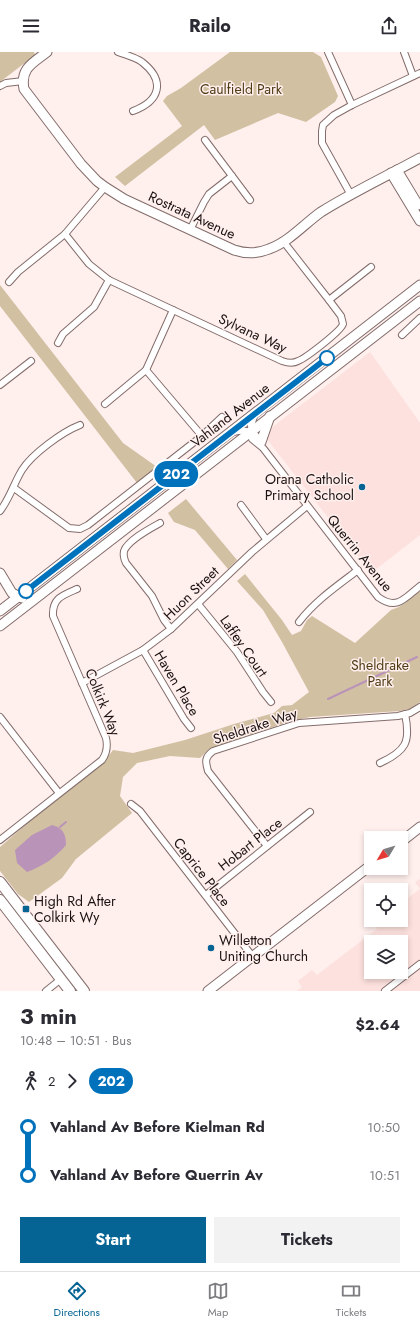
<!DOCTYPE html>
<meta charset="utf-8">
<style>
body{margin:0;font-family:Jost,sans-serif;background:#f2f2f3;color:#2b2b33;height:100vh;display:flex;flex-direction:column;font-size:15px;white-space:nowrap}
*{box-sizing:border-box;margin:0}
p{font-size:13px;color:#7c7c81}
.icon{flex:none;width:22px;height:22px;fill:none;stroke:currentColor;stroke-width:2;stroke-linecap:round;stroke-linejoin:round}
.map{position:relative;height:939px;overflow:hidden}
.sheet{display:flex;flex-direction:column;background:#fff;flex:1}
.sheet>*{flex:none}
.badge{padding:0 8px;border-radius:13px;font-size:14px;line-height:26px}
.needle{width:26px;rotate:232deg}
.fabs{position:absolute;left:364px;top:779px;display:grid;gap:8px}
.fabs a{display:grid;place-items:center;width:44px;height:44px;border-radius:0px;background:#fff;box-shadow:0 2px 6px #0003;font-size:20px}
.map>.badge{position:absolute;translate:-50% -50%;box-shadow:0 0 0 2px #fff}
.legs{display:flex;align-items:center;gap:6px;height:44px;padding:0 20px;font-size:13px}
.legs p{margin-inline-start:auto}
.headline{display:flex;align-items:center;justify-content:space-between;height:68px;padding:0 20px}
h1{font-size:22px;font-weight:700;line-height:30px}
.cta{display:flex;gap:8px;margin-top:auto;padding:8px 20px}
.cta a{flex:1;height:46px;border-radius:0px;background:#056493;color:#fff;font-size:16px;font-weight:700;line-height:46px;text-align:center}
.cta a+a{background:#f2f2f3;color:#2b2b33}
ul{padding:0 20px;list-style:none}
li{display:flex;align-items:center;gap:14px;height:48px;font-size:15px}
li i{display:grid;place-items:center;width:6px;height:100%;margin:0 5px;background:currentColor}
li i::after{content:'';width:10px;height:10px;margin:-5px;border:3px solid;border-radius:50%;background:#fff}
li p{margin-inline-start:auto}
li:first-child i{background:linear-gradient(#0000 50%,currentColor 0)}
li:last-child i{background:linear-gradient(currentColor 50%,#0000 0)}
header{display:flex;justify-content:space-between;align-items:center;height:52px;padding:0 20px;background:#fff;font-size:18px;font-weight:700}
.tabs{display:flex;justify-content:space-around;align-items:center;height:56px;border-top:1px solid #e1e1e2;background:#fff;font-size:11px;color:#7c7c81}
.tabs a{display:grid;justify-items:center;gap:2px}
.tabs .selected{color:#056493}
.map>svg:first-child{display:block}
.built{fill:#fde1de;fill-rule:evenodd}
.green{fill:#d1c0a2}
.water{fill:#ba93b9}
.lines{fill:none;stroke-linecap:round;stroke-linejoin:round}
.stream{stroke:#ba93b9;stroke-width:2}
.street-casing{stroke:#836d6b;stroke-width:8}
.secondary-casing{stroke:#836d6b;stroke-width:11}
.primary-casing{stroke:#836d6b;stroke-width:12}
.street{stroke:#fff;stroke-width:6}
.secondary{stroke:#fff;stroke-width:9}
.primary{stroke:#fff;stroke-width:10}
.line-1-casing{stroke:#fff;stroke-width:9}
.line-1{stroke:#0072bc;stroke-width:6}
.stop-1-dot{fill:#fff;stroke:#0072bc;stroke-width:2}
.poi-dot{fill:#056493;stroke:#ffefed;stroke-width:1.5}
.labels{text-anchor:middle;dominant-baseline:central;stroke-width:3;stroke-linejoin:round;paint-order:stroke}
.park-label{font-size:14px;fill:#4f3c15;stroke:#ffefed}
.street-label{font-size:14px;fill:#191110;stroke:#ffefed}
.poi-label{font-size:14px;fill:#191110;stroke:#ffefed;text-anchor:start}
</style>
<header><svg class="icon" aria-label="menu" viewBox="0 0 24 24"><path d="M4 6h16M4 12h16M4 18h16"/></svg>Railo<svg class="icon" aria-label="share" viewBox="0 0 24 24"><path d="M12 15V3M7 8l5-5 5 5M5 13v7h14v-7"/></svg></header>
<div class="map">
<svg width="420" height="939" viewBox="0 0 420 939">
<rect width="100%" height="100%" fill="#ffefed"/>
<g class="built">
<path d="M370,300L420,371V483L371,521L267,387L270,377Z"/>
<path d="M420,827V939H297L302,935L298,929L312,918L317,923L377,877L373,872L378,868H401V851L420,837L415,830ZM371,890H401V920H371Z"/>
</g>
<g class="green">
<path d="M0,0H34L35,3L0,30Z"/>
<path d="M230,0H313L321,5L338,44L335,50L306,70L278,61L215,88L204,73L125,134L115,125L182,74L163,49L167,44L181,36Z"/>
<path d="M0,233L123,391L157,415L137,431L0,254Z"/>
<path d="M186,447L237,508L228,517L195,478L174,470L168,461Z"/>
<path d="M245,522L282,568L292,583L301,579L307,568L312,564L355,591L391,558L399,555L420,539V650L410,657L400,659L310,665L291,669L209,697L200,706L170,704L137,711L123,725L120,744L132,761L76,807L62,826L29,850L18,842L0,819V795L39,761L103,711L113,698L133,701L185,688L234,672L274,661L282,654L292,653L309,640L282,590L263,558L237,529Z"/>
</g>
<path class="water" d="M52,773C63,776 66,782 66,793C55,806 43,814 27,820L17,811L15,798L32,783Z"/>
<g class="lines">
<g class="stream">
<path d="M328,647L417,605"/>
<path d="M60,775L66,770"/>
</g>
<defs>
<g id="street">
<path d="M118,0C126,3 135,5 142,10C166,29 160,49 133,59"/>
<path d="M328,0L352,53"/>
<path d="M404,0L413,24"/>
<path d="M0,34L6,31L23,29"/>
<path d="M205,88L250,148"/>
<path d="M351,143L322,91V79L323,73L334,63L352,53L420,21"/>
<path d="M190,178L204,150L209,142L232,124"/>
<path d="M65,182L89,212L109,228L282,309C288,311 293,312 298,309C306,306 341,279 343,272L341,264L329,248L283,189"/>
<path d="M9,230L18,220L65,182L105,135"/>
<path d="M329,248L371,215"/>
<path d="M402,283L420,266"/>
<path d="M58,291L63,282L94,255L109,228"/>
<path d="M146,318L202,384"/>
<path d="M0,333L31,309"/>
<path d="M105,352L146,318L173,258"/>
<path d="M255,362L251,373L252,387L263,396L378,545C397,559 405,546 420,534"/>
<path d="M233,380C246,377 255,378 261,391"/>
<path d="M14,436L69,476L80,477L88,473L202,384L222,365"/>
<path d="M241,453L266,487"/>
<path d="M0,459C10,446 14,431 22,418C32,402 62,380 80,373"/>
<path d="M160,471C151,476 128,488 124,499C123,504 124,507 126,511L152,544L164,568L171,577"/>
<path d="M198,552L237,600L263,640L271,650"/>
<path d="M299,570C315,549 337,534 358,518"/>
<path d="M143,598L184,667L191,676"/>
<path d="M82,631L143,598L171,577L252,500L307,454"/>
<path d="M0,665L59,741"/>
<path d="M380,711C406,699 411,690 405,662"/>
<path d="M131,752L140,759L253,905"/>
<path d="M0,788L102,708C107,701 108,695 106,686L53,564C52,546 63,543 77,537"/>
<path d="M267,794L208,719C205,709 205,705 213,699L299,671L398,664L410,661L420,655"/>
<path d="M206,843L310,760"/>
<path d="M46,939L61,927"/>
<path d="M385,939L420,912"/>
</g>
<g id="secondary">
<path d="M47,0C33,11 20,16 24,37L81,112L97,129L105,135L124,147L234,198C246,202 257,202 269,197C289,190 304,172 321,160C353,140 387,124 420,106"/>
<path d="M397,118L418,153"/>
<path d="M391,121L420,169"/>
<path d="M261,390L270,364"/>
<path d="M0,521L12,541L22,546"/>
<path d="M0,559L420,233"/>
<path d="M0,574L420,249"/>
<path d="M401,790L420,775"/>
<path d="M208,939L371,813"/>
</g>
<g id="primary">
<path d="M0,830L84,939"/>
<path d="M0,848L70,939"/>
</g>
</defs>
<use href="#street" class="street-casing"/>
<use href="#secondary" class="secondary-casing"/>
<use href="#primary" class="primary-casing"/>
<use href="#street" class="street"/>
<use href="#secondary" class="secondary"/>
<use href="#primary" class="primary"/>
</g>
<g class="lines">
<defs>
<path id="line-1" d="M26,539L327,306"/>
</defs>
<use href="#line-1" class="line-1-casing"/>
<use href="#line-1" class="line-1"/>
</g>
<g class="stop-1-dot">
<circle cx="327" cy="306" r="7"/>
<circle cx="26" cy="539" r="7"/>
</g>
<g class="poi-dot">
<circle cx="362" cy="435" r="4"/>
<rect x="22" y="853" width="8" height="8" rx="2"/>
<circle cx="211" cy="896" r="4"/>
</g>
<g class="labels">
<g class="park-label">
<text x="241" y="37">Caulfield Park</text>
<text x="380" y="613">Sheldrake<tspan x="380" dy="16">Park</tspan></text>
</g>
<g class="street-label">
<text transform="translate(192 163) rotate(25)">Rostrata Avenue</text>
<text transform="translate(253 281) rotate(25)">Sylvana Way</text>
<text transform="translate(230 363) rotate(-38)">Vahland Avenue</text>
<text transform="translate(360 501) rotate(51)">Querrin Avenue</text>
<text transform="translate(191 541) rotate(-44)">Huon Street</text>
<text transform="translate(244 594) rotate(55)">Laffey Court</text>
<text transform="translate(177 631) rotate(59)">Haven Place</text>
<text transform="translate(103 650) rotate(68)">Colkirk Way</text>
<text transform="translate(255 674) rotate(-18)">Sheldrake Way</text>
<text transform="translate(250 792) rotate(-38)">Hobart Place</text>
<text transform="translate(202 820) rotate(52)">Caprice Place</text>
</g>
<g class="poi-label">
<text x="354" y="427" text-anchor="end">Orana Catholic<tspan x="354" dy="16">Primary School</tspan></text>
<text x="34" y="849">High Rd After<tspan x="34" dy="16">Colkirk Wy</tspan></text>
<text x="219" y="888">Willetton<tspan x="219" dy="16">Uniting Church</tspan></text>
</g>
</g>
</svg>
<div class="fabs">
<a><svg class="needle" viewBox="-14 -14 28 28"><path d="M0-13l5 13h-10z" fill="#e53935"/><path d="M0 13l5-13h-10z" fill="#7c7c81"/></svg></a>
<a><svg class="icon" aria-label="locate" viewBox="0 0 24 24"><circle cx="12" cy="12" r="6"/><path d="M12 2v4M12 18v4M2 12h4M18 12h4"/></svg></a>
<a><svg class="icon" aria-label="layers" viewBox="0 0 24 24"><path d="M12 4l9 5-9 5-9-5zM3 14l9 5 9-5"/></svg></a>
</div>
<b class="badge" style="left:176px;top:422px;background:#0072bc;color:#fff">202</b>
</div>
<section class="sheet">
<div class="headline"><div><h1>3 min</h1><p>10:48 – 10:51 · Bus</p></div><b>$2.64</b></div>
<div class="legs"><svg class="icon" aria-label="walk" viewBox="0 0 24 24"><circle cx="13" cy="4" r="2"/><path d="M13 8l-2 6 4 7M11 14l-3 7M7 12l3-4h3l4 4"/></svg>2<svg class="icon" aria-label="forward" viewBox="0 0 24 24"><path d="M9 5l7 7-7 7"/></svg><b class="badge" style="background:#0072bc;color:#fff">202</b></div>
<ul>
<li><i style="color:#0072bc"></i><b>Vahland Av Before Kielman Rd</b><p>10:50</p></li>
<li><i style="color:#0072bc"></i><b>Vahland Av Before Querrin Av</b><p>10:51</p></li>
</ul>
<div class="cta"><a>Start</a><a>Tickets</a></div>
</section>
<nav class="tabs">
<a class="selected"><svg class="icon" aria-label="directions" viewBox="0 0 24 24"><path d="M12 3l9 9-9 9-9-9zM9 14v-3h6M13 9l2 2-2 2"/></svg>Directions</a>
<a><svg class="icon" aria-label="map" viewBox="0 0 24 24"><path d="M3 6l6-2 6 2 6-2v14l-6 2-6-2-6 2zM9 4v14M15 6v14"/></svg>Map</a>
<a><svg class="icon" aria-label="tickets" viewBox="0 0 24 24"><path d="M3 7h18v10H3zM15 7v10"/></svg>Tickets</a>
</nav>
